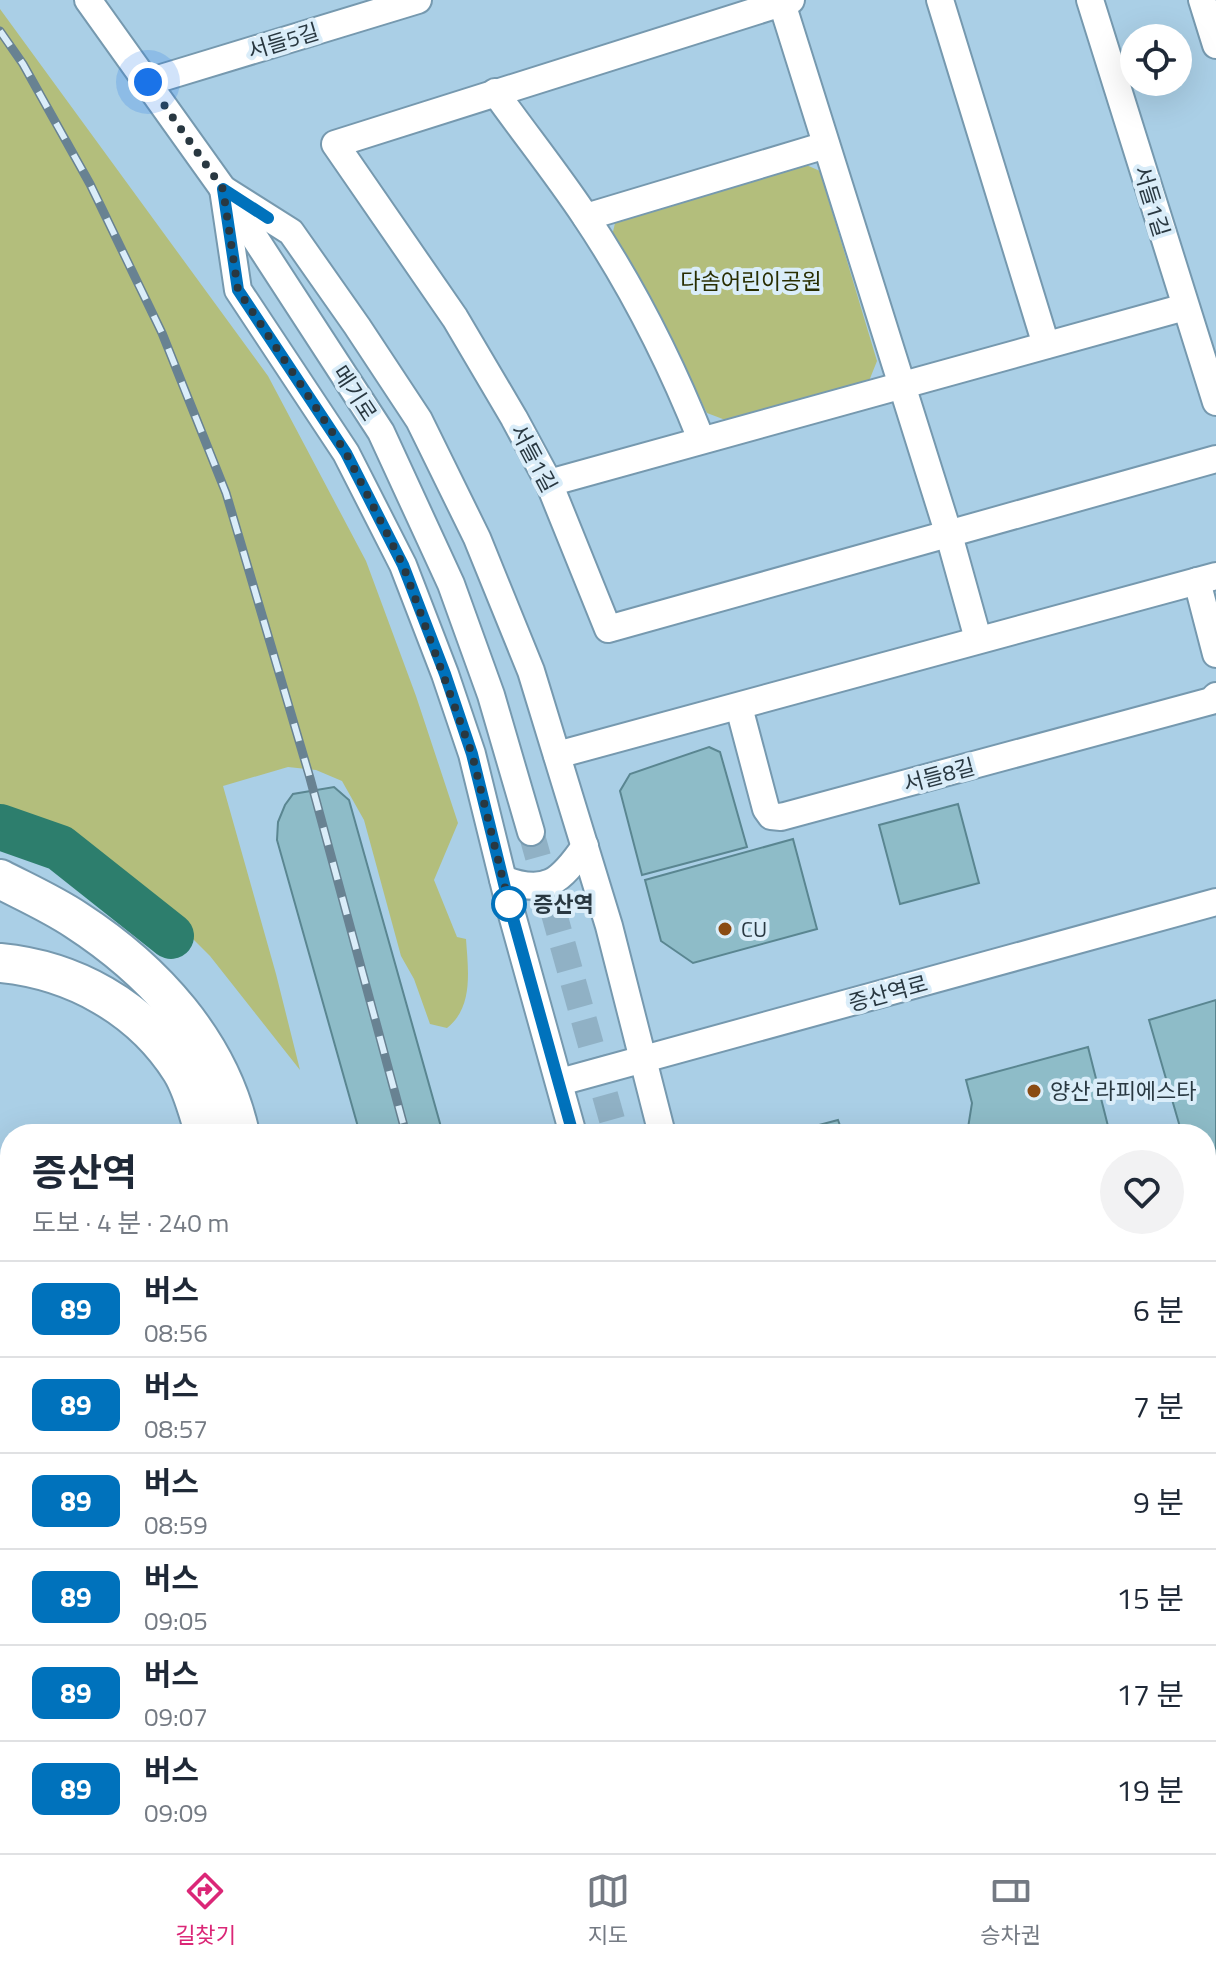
<!DOCTYPE html>
<html lang="ko">
<meta charset="utf-8">
<style>
body{margin:0;font-family:"Titillium Web","Noto Sans KR",sans-serif;background:#f2f2f3;color:#1f2937;height:100vh;display:flex;flex-direction:column;font-size:30px;white-space:nowrap}
*{box-sizing:border-box;margin:0}
p{font-size:26px;color:#747a83}
.icon{flex:none;width:44px;height:44px;fill:none;stroke:currentColor;stroke-width:2;stroke-linecap:round;stroke-linejoin:round}
.map{position:relative;flex:1;overflow:hidden}
.panel{position:absolute;left:0px;top:1124px;width:1216px;height:730px;display:flex;flex-direction:column;background:#fff;border-radius:32px 32px 0 0;box-shadow:0 8px 32px #0002}
.panel>*{flex:none}
.badge{padding:0 16px;border-radius:12px;font-size:28px;line-height:52px}
.fabs{position:absolute;left:1120px;top:24px;display:grid;gap:16px}
.fabs a{display:grid;place-items:center;width:72px;height:72px;border-radius:50%;background:#fff;box-shadow:0 8px 32px #0002;font-size:40px}
.you{position:absolute;width:40px;height:40px;margin:-20px;border:6px solid #fff;border-radius:50%;background:#1a73e8;box-shadow:0 0 0 12px #1a73e833}
.map>.badge{position:absolute;translate:-50% -50%;box-shadow:0 0 0 4px #fff}
.round{display:grid;place-items:center;flex:none;width:84px;height:84px;border-radius:42px;background:#f2f2f3}
.overview{display:flex;align-items:center;justify-content:space-between;height:136px;padding:0 32px}
h1{font-size:38px;font-weight:700;line-height:60px}
ul{padding:0;list-style:none}
li{display:flex;align-items:center;gap:24px;height:96px;padding:0 32px;border-top:2px solid #e0e1e3}
li div{flex:1}
li b{display:block;font-size:30px}
li em{font-style:normal}
li .badge{min-width:88px;font-weight:700;text-align:center}
.menu{display:flex;justify-content:space-around;align-items:center;height:112px;border-top:2px solid #e0e1e3;background:#fff;font-size:22px;color:#747a83}
.menu a{display:grid;justify-items:center;gap:4px}
.menu .current{color:#db2777}
.map>svg:first-child{display:block}
.green{fill:#b3be7c}
.lines{fill:none;stroke-linecap:round;stroke-linejoin:round}
.river{stroke:#2d7e6d;stroke-width:46}
.building{fill:#8ebcc8;stroke:#5a8691;stroke-width:2}
.minor-tunnel{stroke:#90b1c5;stroke-width:26;stroke-dasharray:26 13;stroke-linecap:butt}
.minor-casing{stroke:#7699af;stroke-width:30}
.highway-casing{stroke:#7699af;stroke-width:42}
.minor{stroke:#fff;stroke-width:26}
.highway{stroke:#fff;stroke-width:38}
.rail-casing{stroke:#688292;stroke-width:9}
.rail{stroke:#daedf9;stroke-width:6;stroke-dasharray:18;stroke-linecap:butt}
.line-casing{stroke:#fff;stroke-width:18}
.line{stroke:#0072bc;stroke-width:12}
.walk{stroke:#293841;stroke-width:8;stroke-dasharray:0 14.4}
.stop-dot{fill:#fff;stroke:#0072bc;stroke-width:4}
.poi-dot{fill:#8a4b13;stroke:#daedf9;stroke-width:3}
.labels{text-anchor:middle;dominant-baseline:central;stroke-width:8;stroke-linejoin:round;paint-order:stroke}
.street-label{font-size:22px;fill:#293841;stroke:#daedf9}
.park-label{font-size:22px;fill:#282d00;stroke:#daedf9}
.stop-label{font-size:22px;font-weight:bold;fill:#293841;stroke:#daedf9;text-anchor:start}
.poi-label{font-size:22px;fill:#293841;stroke:#daedf9;text-anchor:start}
</style>
<div class="map">
<svg width="1216" height="1853" viewBox="0 0 1216 1853">
<rect width="100%" height="100%" fill="#aacfe6"/>
<g class="green">
<path d="M0,9L268,376L366,561L416,696L458,823L434,880L457,937L466,939C468,969 474,1007 447,1028L430,1024L414,979L401,956L364,820L342,781L316,770L288,767L223,786L276,974L300,1070L210,956L162,908L56,830L0,813Z"/>
<path d="M804,164L820,171L877,361L869,381L728,421L707,413L640,281L611,240L616,219Z"/>
</g>
<g class="lines">
<path class="river" d="M0,827L60,848L171,936"/>
</g>
<g class="building">
<path d="M709,747L720,752L747,847L642,875L620,791L630,774Z"/>
<path d="M334,787L349,800L443,1134H360L277,840L278,822L285,805L293,794Z"/>
<path d="M958,804L979,883L900,904L879,825Z"/>
<path d="M793,839L817,929L693,963L661,941L645,880Z"/>
<path d="M1216,1000V1189L1206,1191V1134H1182L1149,1020Z"/>
<path d="M1088,1047L1110,1134H967L972,1103L966,1080Z"/>
<path d="M838,1120L843,1134H785Z"/>
<path d="M1206,1523L1216,1563L1206,1568Z"/>
<path d="M1206,1580L1211,1597L1216,1595V1853H1029L1033,1844H1206Z"/>
<path d="M906,1844H1010L1025,1853H908Z"/>
</g>
<g class="lines">
<path class="minor-tunnel" d="M531,832L616,1134"/>
<defs>
<g id="minor">
<path d="M88,0L223,189L381,432L451,584L491,695L531,832"/>
<path d="M781,0L949,535L978,639"/>
<path d="M791,0L335,144L455,318L514,418L549,483L608,629L1216,459"/>
<path d="M940,0L1046,345"/>
<path d="M1090,0L1216,402"/>
<path d="M1202,0L1216,45"/>
<path d="M148,82L418,0"/>
<path d="M495,92C525,134 557,174 585,216C632,286 670,361 701,439"/>
<path d="M223,189L291,232L357,326L419,420L477,538L531,671L609,926L662,1134"/>
<path d="M223,189L238,290L346,453L403,565L445,674L472,754L509,904L573,1134"/>
<path d="M586,217L826,145"/>
<path d="M549,483L1185,307"/>
<path d="M1197,581L1216,654"/>
<path d="M739,707L766,809L771,816L781,817L1211,701L1216,696"/>
<path d="M557,755L1216,576"/>
<path d="M503,879C546,896 561,881 585,846"/>
<path d="M560,1082L1216,902"/>
<path d="M1206,1245L1216,1239"/>
<path d="M1206,1330L1216,1363"/>
<path d="M766,1844L768,1853"/>
<path d="M812,1844L815,1853"/>
<path d="M660,1853L691,1844"/>
<path d="M856,1853V1844"/>
</g>
<g id="highway">
<path d="M0,879C25,892 52,904 76,920C153,970 220,1042 240,1134"/>
<path d="M0,963C73,970 141,1007 181,1070C193,1089 198,1113 205,1134"/>
<path d="M0,1521L10,1514"/>
<path d="M0,1560L10,1553"/>
<path d="M0,1662L10,1685"/>
<path d="M0,1714L10,1736"/>
<path d="M58,1844L63,1853"/>
</g>
</defs>
<use href="#minor" class="minor-casing"/>
<use href="#highway" class="highway-casing"/>
<use href="#minor" class="minor"/>
<use href="#highway" class="highway"/>
<defs>
<g id="rail">
<path d="M0,31L23,64L90,184L162,333L226,493L310,778L406,1134"/>
<path d="M608,1844L610,1853"/>
</g>
</defs>
<use href="#rail" class="rail-casing"/>
<use href="#rail" class="rail"/>
</g>
<g class="lines">
<defs>
<path id="line" d="M268,218L223,189L238,290L346,453L403,565L445,674L472,754L509,904L573,1134"/>
</defs>
<use href="#line" class="line-casing"/>
<use href="#line" class="line"/>
<path class="walk" d="M148,82L223,189L238,290L346,453L403,565L472,754L509,904"/>
</g>
<circle class="stop-dot" cx="509" cy="904" r="16"/>
<g class="poi-dot">
<circle cx="725" cy="929" r="8"/>
<circle cx="1034" cy="1091" r="8"/>
</g>
<g class="labels">
<g class="street-label">
<text transform="translate(283 41) rotate(-17)">서들5길</text>
<text transform="translate(1152 201) rotate(73)">서들1길</text>
<text transform="translate(355 393) rotate(57)">메기로</text>
<text transform="translate(534 458) rotate(62)">서들1길</text>
<text transform="translate(939 775) rotate(-15)">서들8길</text>
<text transform="translate(888 993) rotate(-15)">증산역로</text>
</g>
<g class="park-label">
<text x="751" y="281">다솜어린이공원</text>
</g>
<g class="stop-label">
<text x="533" y="904">증산역</text>
</g>
<g class="poi-label">
<text x="741" y="929">CU</text>
<text x="1050" y="1091">양산 라피에스타</text>
</g>
</g>
</svg>
<div class="fabs">
<a><svg class="icon" aria-label="locate" viewBox="0 0 24 24"><circle cx="12" cy="12" r="6"/><path d="M12 2v4M12 18v4M2 12h4M18 12h4"/></svg></a>
</div>
<div class="you" style="left:148px;top:82px"></div>
<section class="panel">
<div class="overview"><div><h1>증산역</h1><p>도보 · 4 분 · 240 m</p></div><a class="round"><svg class="icon" aria-label="heart" viewBox="0 0 24 24"><path d="M12 20l-8-8c-3-5 5-10 8-4 3-6 11-1 8 4z"/></svg></a></div>
<ul>
<li><span class="badge" style="background:#0072bc;color:#fff">89</span><div><b>버스</b><p>08:56</p></div><em>6 분</em></li>
<li><span class="badge" style="background:#0072bc;color:#fff">89</span><div><b>버스</b><p>08:57</p></div><em>7 분</em></li>
<li><span class="badge" style="background:#0072bc;color:#fff">89</span><div><b>버스</b><p>08:59</p></div><em>9 분</em></li>
<li><span class="badge" style="background:#0072bc;color:#fff">89</span><div><b>버스</b><p>09:05</p></div><em>15 분</em></li>
<li><span class="badge" style="background:#0072bc;color:#fff">89</span><div><b>버스</b><p>09:07</p></div><em>17 분</em></li>
<li><span class="badge" style="background:#0072bc;color:#fff">89</span><div><b>버스</b><p>09:09</p></div><em>19 분</em></li>
</ul>
</section>
</div>
<nav class="menu">
<a class="current"><svg class="icon" aria-label="directions" viewBox="0 0 24 24"><path d="M12 3l9 9-9 9-9-9zM9 14v-3h6M13 9l2 2-2 2"/></svg>길찾기</a>
<a><svg class="icon" aria-label="map" viewBox="0 0 24 24"><path d="M3 6l6-2 6 2 6-2v14l-6 2-6-2-6 2zM9 4v14M15 6v14"/></svg>지도</a>
<a><svg class="icon" aria-label="tickets" viewBox="0 0 24 24"><path d="M3 7h18v10H3zM15 7v10"/></svg>승차권</a>
</nav>
